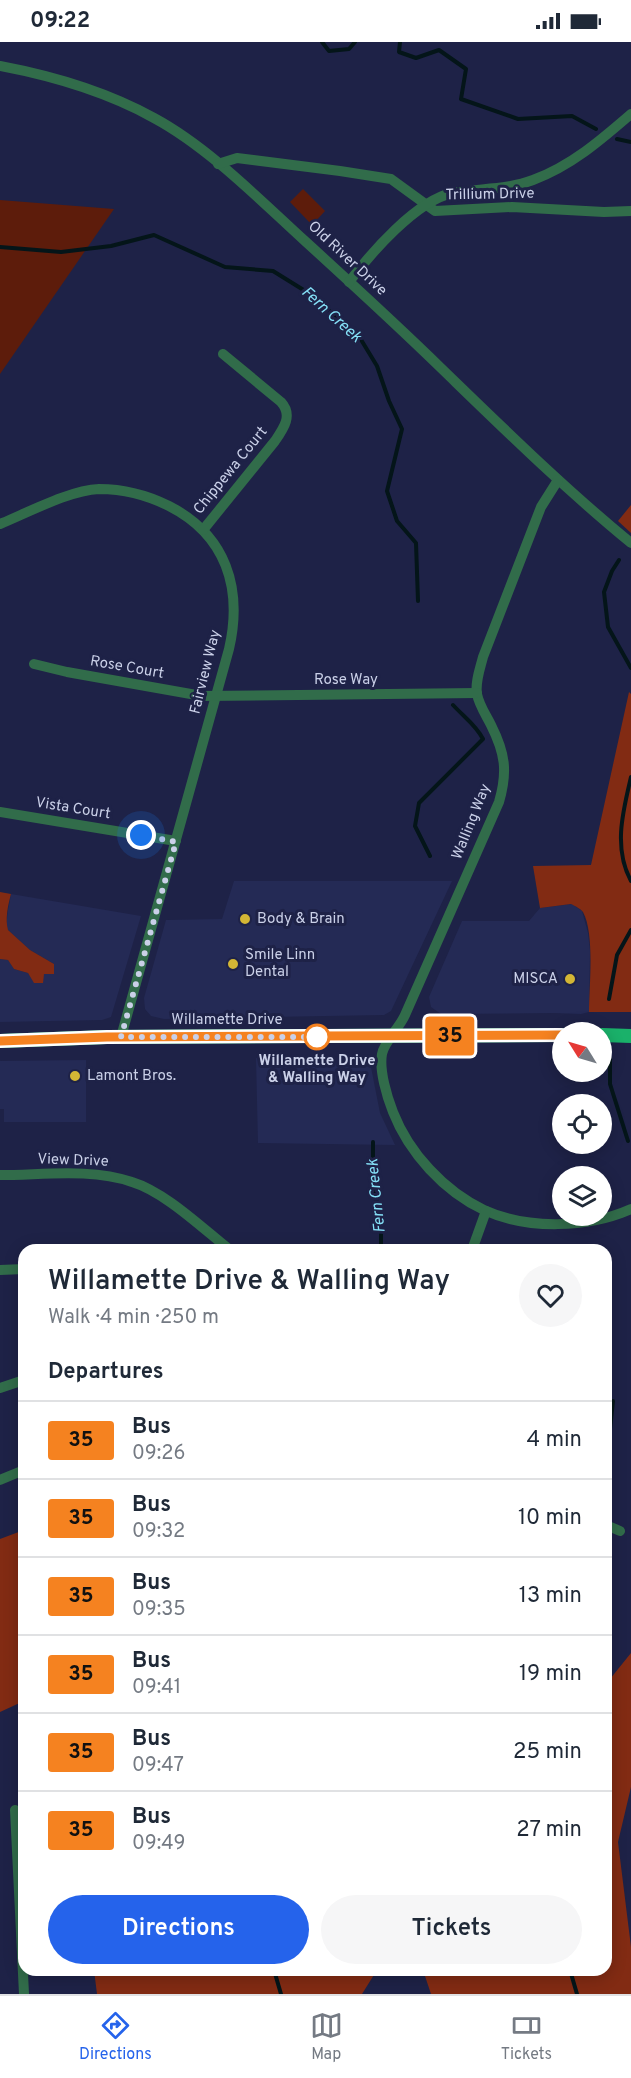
<!DOCTYPE html>
<meta charset="utf-8">
<style>
body{margin:0;font-family:Overpass,sans-serif;background:#f6f6f7;color:#1f2937;height:100vh;display:flex;flex-direction:column;font-size:22px;white-space:nowrap}
*{box-sizing:border-box;margin:0}
p{font-size:20px;color:#747a83}
.icon{flex:none;width:33px;height:33px;fill:none;stroke:currentColor;stroke-width:2;stroke-linecap:round;stroke-linejoin:round}
.map{position:relative;flex:1;overflow:hidden}
.sheet{position:absolute;left:18px;top:1202px;width:594px;height:732px;display:flex;flex-direction:column;background:#fff;border-radius:18px;box-shadow:0 3px 15px #0003}
.sheet>*{flex:none}
.badge{padding:0 12px;border-radius:4px;font-size:21px;line-height:39px}
.needle{width:39px;rotate:307deg}
.buttons{position:absolute;left:552px;top:980px;display:grid;gap:12px}
.buttons a{display:grid;place-items:center;width:60px;height:60px;border-radius:50%;background:#fff;box-shadow:0 3px 15px #0003;font-size:30px}
.you{position:absolute;width:30px;height:30px;margin:-15px;border:4px solid #fff;border-radius:50%;background:#1a73e8;box-shadow:0 0 0 9px #1a73e833}
.map>.badge{position:absolute;translate:-50% -50%;box-shadow:0 0 0 3px #fff}
h2{padding:0 30px;font-size:22px;line-height:54px}
.round{display:grid;place-items:center;flex:none;width:63px;height:63px;border-radius:32px;background:#f6f6f7}
.summary{display:flex;align-items:center;justify-content:space-between;height:102px;padding:0 30px}
h1{font-size:28px;font-weight:600;line-height:45px}
.primary-button{display:flex;gap:12px;margin-top:auto;padding:12px 30px}
.primary-button a{flex:1;height:69px;border-radius:36px;background:#2563eb;color:#fff;font-size:24px;font-weight:600;line-height:69px;text-align:center}
.primary-button a+a{background:#f6f6f7;color:#1f2937}
ul{padding:0;list-style:none}
li{display:flex;align-items:center;gap:18px;height:78px;padding:0 30px;border-top:2px solid #e0e1e3}
li div{flex:1}
li b{display:block;font-size:22px}
li em{font-style:normal}
li .badge{min-width:66px;font-weight:700;text-align:center}
.status{display:flex;justify-content:space-between;align-items:center;height:42px;padding:0 30px;background:#fff;direction:ltr}
.status svg{height:16px;fill:currentColor}
.tabs{display:flex;justify-content:space-around;align-items:center;height:84px;border-top:2px solid #e0e1e3;background:#fff;font-size:16px;color:#747a83}
.tabs a{display:grid;justify-items:center;gap:3px}
.tabs .selected{color:#2563eb}
.map>svg:first-child{display:block}
.built{fill:#242a55}
.green{fill:#5d1c0b}
.forest{fill:#822b13}
.lines{fill:none;stroke-linecap:round;stroke-linejoin:round}
.stream{stroke:#041519;stroke-width:4}
.minor{stroke:#316c4a;stroke-width:10}
.major{stroke:#1ab16a;stroke-width:14}
.line-casing{stroke:#fff;stroke-width:14}
.line{stroke:#f58220;stroke-width:9}
.walk{stroke:#cad0e8;stroke-width:6;stroke-dasharray:0 10.8}
.poi-dot{fill:#d3b635;stroke:#1e2247;stroke-width:2}
.stop-dot{fill:#fff;stroke:#f58220;stroke-width:3}
.labels{text-anchor:middle;dominant-baseline:central;stroke-width:6;stroke-linejoin:round;paint-order:stroke}
.street-label{font-size:15px;fill:#cad0e8;stroke:#1e2247}
.poi-label{font-size:15px;fill:#cad0e8;stroke:#1e2247;text-anchor:start}
.stop-label{font-size:15px;font-weight:bold;fill:#cad0e8;stroke:#1e2247}
.water-label{font-size:16px;font-style:italic;fill:#84dff6;stroke:#1e2247}
</style>
<div class="status"><b>09:22</b><svg viewBox="0 0 49 12"><path d="M0 12V9h3v3zM5 12V6h3v6zM10 12V3h3v9zM15 12V0h3v12zM26 1h20v11H26zM47 4h2v5h-2z"/></svg></div>
<div class="map">
<svg width="631" height="1952" viewBox="0 0 631 1952">
<rect width="100%" height="100%" fill="#1e2247"/>
<g class="built">
<path d="M234,839H452L391,969L384,973L164,977L151,974L145,967L144,956L166,878L222,877Z"/>
<path d="M11,852L141,874L111,975L102,978L0,980V917L8,918L14,927L28,931L35,941L44,932H54V922L30,908L8,888L6,885L8,868Z"/>
<path d="M572,862L582,869L588,891L590,909L589,970L581,972L554,971L441,972L431,965L429,955L462,879H529L540,866Z"/>
<path d="M256,1016L363,1017L370,1020L380,1071L395,1103L258,1101Z"/>
<path d="M86,1018V1080H4V1067H0V1019Z"/>
</g>
<g class="green">
<path d="M303,147L325,169L312,183L290,160Z"/>
<path d="M0,158L114,167L0,332Z"/>
</g>
<g class="forest">
<path d="M631,463V491L618,479Z"/>
<path d="M629,650L631,652V970H589C589,945 595,892 583,870C581,867 575,864 571,862L540,866L533,824L591,823Z"/>
<path d="M0,850L11,852C8,863 5,877 8,888L30,908L54,922V932H44L43,941H34L28,931L14,927L8,918L0,917Z"/>
<path d="M24,1488V1659L0,1670V1497Z"/>
<path d="M631,1611V1745L618,1800L631,1905V1952H431L423,1928H606V1642Z"/>
<path d="M94,1928H377L362,1952H97Z"/>
</g>
<g class="lines">
<g class="stream">
<path d="M322,0L329,9L349,7L355,0"/>
<path d="M400,0L399,10L416,16L439,8L466,27L461,57L518,77L572,74L596,87"/>
<path d="M617,97L631,100"/>
<path d="M0,205L61,210L111,204L154,193L225,225L273,229L310,252L360,296L377,324L389,359L402,387L387,449L397,479L416,501L418,559"/>
<path d="M619,518L612,529L604,550L608,585L631,626"/>
<path d="M631,735C623,769 613,806 631,839"/>
<path d="M430,814L415,784L419,761L483,697C476,683 464,675 453,663"/>
<path d="M609,957L617,913L631,888"/>
<path d="M610,1017V1042L628,1099"/>
<path d="M373,1100V1141L381,1180V1208"/>
<path d="M606,1402L610,1387L613,1359"/>
<path d="M274,1928L281,1952"/>
<path d="M570,1928L577,1952"/>
</g>
<g class="minor">
<path d="M0,24C53,34 107,50 154,76C208,105 260,158 305,199C351,241 397,283 441,326C503,386 564,446 631,501"/>
<path d="M218,122L237,116L340,129L391,137L435,169L512,165L604,170L631,169"/>
<path d="M349,240C371,211 416,159 452,151C479,146 507,148 533,138C571,124 601,98 631,72"/>
<path d="M558,438L541,465L483,615C480,627 475,640 477,652C479,663 486,673 491,683C505,711 508,729 499,760C468,831 436,902 405,973C400,985 384,1000 382,1012C379,1028 387,1055 393,1070C409,1111 444,1149 484,1168C528,1188 588,1186 631,1167"/>
<path d="M0,482C27,471 70,448 99,447C123,447 147,453 169,464C226,493 243,546 229,607L121,995"/>
<path d="M203,488L275,399C284,386 293,373 281,360L223,312"/>
<path d="M34,622L67,630L202,654L477,651"/>
<path d="M0,770L176,799"/>
<path d="M0,1133C43,1133 91,1126 132,1140C165,1150 202,1186 230,1208"/>
<path d="M472,1208L486,1169"/>
<path d="M0,1228L24,1227"/>
<path d="M0,1346L24,1338"/>
<path d="M0,1438L24,1428"/>
<path d="M606,1483L620,1489"/>
<path d="M15,1768L24,1952"/>
</g>
<g class="major">
<path d="M602,993L631,994"/>
<path d="M0,999L107,995L562,993"/>
</g>
</g>
<g class="lines">
<defs>
<path id="line" d="M0,999L107,995L562,993"/>
</defs>
<use href="#line" class="line-casing"/>
<use href="#line" class="line"/>
<path class="walk" d="M141,793L176,800L121,995H317"/>
</g>
<g class="poi-dot">
<circle cx="245" cy="877" r="6"/>
<circle cx="233" cy="922" r="6"/>
<circle cx="570" cy="937" r="6"/>
<circle cx="75" cy="1034" r="6"/>
</g>
<circle class="stop-dot" cx="317" cy="995" r="12"/>
<g class="labels">
<g class="street-label">
<text transform="translate(490 153) rotate(-1)">Trillium Drive</text>
<text transform="translate(347 217) rotate(43)">Old River Drive</text>
<text transform="translate(231 429) rotate(-51)">Chippewa Court</text>
<text transform="translate(127 626) rotate(10)">Rose Court</text>
<text transform="translate(206 630) rotate(-76)">Fairview Way</text>
<text x="346" y="638">Rose Way</text>
<text transform="translate(73 767) rotate(9)">Vista Court</text>
<text transform="translate(472 780) rotate(-68)">Walling Way</text>
<text x="227" y="978">Willamette Drive</text>
<text transform="translate(73 1119) rotate(2)">View Drive</text>
</g>
<g class="poi-label">
<text x="257" y="877">Body &amp; Brain</text>
<text x="245" y="913">Smile Linn<tspan x="245" dy="17">Dental</tspan></text>
<text x="558" y="937" text-anchor="end">MISCA</text>
<text x="87" y="1034">Lamont Bros.</text>
</g>
<g class="stop-label">
<text x="317" y="1019">Willamette Drive<tspan x="317" dy="17">&amp; Walling Way</tspan></text>
</g>
<g class="water-label">
<text transform="translate(331 273) rotate(42)">Fern Creek</text>
<text transform="translate(377 1154) rotate(-96)">Fern Creek</text>
</g>
</g>
</svg>
<div class="buttons">
<a><svg class="needle" viewBox="-14 -14 28 28"><path d="M0-13l5 13h-10z" fill="#e53935"/><path d="M0 13l5-13h-10z" fill="#747a83"/></svg></a>
<a><svg class="icon" aria-label="locate" viewBox="0 0 24 24"><circle cx="12" cy="12" r="6"/><path d="M12 2v4M12 18v4M2 12h4M18 12h4"/></svg></a>
<a><svg class="icon" aria-label="layers" viewBox="0 0 24 24"><path d="M12 4l9 5-9 5-9-5zM3 14l9 5 9-5"/></svg></a>
</div>
<div class="you" style="left:141px;top:793px"></div>
<b class="badge" style="left:450px;top:994px;background:#f58220;color:#111">35</b>
<section class="sheet">
<div class="summary"><div><h1>Willamette Drive &amp; Walling Way</h1><p>Walk · 4 min · 250 m</p></div><a class="round"><svg class="icon" aria-label="heart" viewBox="0 0 24 24"><path d="M12 20l-8-8c-3-5 5-10 8-4 3-6 11-1 8 4z"/></svg></a></div>
<h2>Departures</h2>
<ul>
<li><span class="badge" style="background:#f58220;color:#111">35</span><div><b>Bus</b><p>09:26</p></div><em>4 min</em></li>
<li><span class="badge" style="background:#f58220;color:#111">35</span><div><b>Bus</b><p>09:32</p></div><em>10 min</em></li>
<li><span class="badge" style="background:#f58220;color:#111">35</span><div><b>Bus</b><p>09:35</p></div><em>13 min</em></li>
<li><span class="badge" style="background:#f58220;color:#111">35</span><div><b>Bus</b><p>09:41</p></div><em>19 min</em></li>
<li><span class="badge" style="background:#f58220;color:#111">35</span><div><b>Bus</b><p>09:47</p></div><em>25 min</em></li>
<li><span class="badge" style="background:#f58220;color:#111">35</span><div><b>Bus</b><p>09:49</p></div><em>27 min</em></li>
</ul>
<div class="primary-button"><a>Directions</a><a>Tickets</a></div>
</section>
</div>
<nav class="tabs">
<a class="selected"><svg class="icon" aria-label="directions" viewBox="0 0 24 24"><path d="M12 3l9 9-9 9-9-9zM9 14v-3h6M13 9l2 2-2 2"/></svg>Directions</a>
<a><svg class="icon" aria-label="map" viewBox="0 0 24 24"><path d="M3 6l6-2 6 2 6-2v14l-6 2-6-2-6 2zM9 4v14M15 6v14"/></svg>Map</a>
<a><svg class="icon" aria-label="tickets" viewBox="0 0 24 24"><path d="M3 7h18v10H3zM15 7v10"/></svg>Tickets</a>
</nav>
